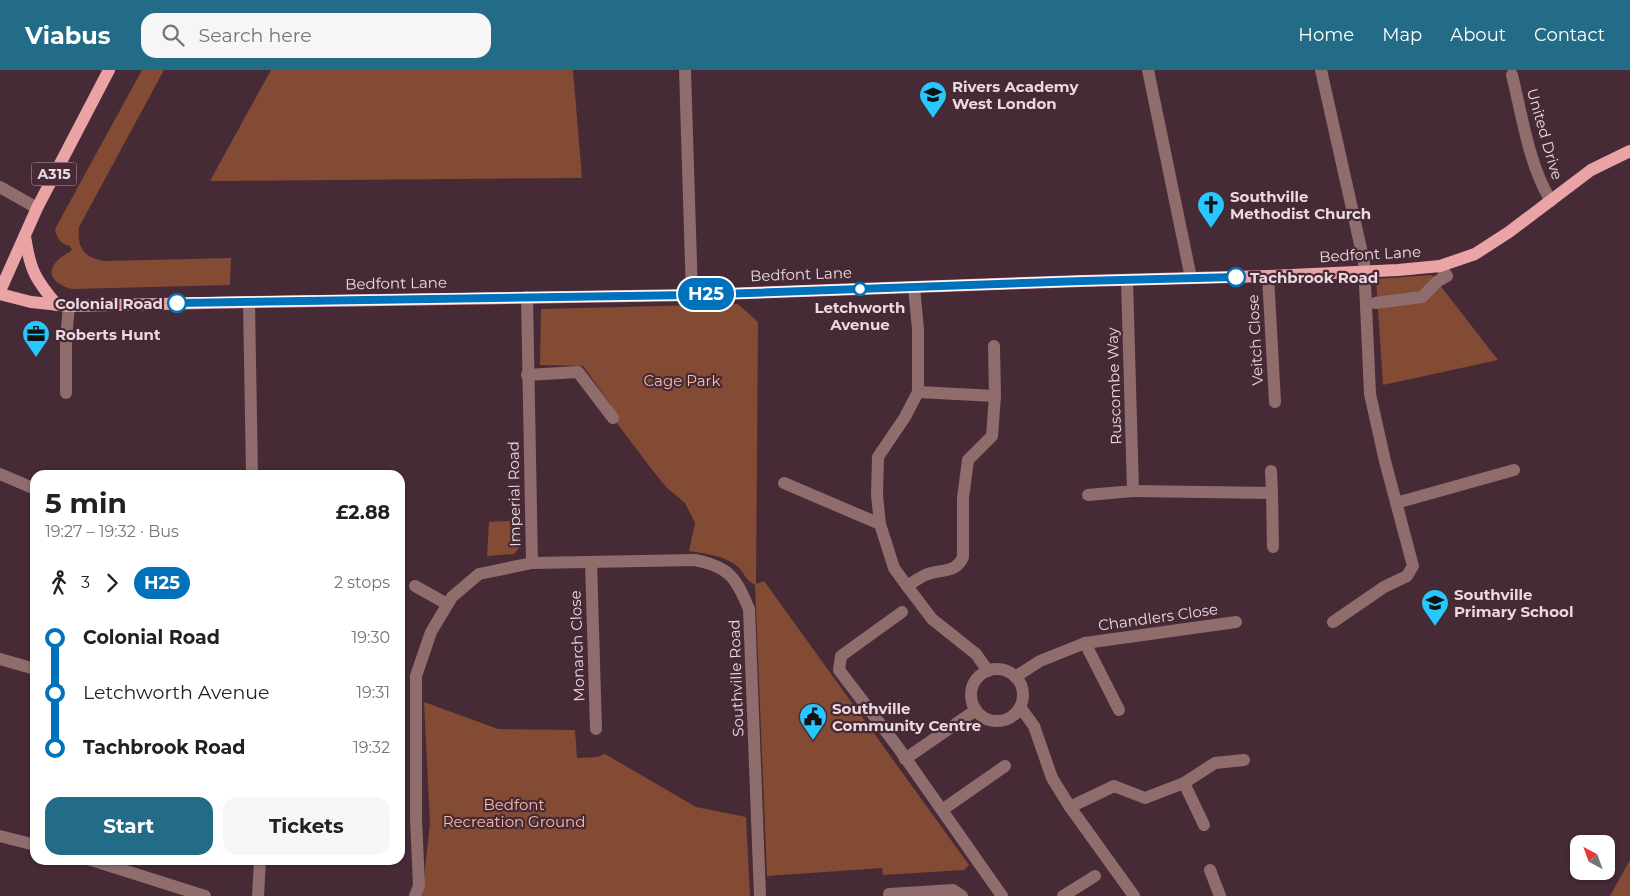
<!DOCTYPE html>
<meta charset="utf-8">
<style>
body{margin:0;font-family:Montserrat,sans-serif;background:#f6f6f6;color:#202124;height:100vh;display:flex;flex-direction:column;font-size:19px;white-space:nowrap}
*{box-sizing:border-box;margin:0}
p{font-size:16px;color:#757577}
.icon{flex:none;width:28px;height:28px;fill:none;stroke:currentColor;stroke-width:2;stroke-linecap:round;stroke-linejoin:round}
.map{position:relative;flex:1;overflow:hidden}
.details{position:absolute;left:30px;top:400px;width:375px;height:395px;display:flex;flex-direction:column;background:#fff;border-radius:15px;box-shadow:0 1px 4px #0004}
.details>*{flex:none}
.badge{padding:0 10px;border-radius:16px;font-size:18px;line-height:32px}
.needle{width:32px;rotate:319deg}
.tools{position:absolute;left:1570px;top:765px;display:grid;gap:10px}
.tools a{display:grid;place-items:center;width:45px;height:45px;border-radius:10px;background:#fff;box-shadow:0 1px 4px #0004;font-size:25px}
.map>.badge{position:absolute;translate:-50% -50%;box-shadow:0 0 0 2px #fff}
.legs{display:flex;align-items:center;gap:8px;height:55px;padding:0 15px;font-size:16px}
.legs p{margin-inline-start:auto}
.summary{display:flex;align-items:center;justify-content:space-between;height:85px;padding:0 15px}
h1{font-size:28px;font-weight:700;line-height:38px}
.action{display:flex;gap:10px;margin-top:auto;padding:10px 15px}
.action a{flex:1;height:58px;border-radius:15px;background:#236c87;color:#fff;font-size:20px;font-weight:700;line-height:58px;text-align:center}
.action a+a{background:#f6f6f6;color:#202124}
ul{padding:0 15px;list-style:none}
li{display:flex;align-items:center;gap:18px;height:55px;font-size:19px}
li i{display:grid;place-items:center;width:8px;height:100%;margin:0 6px;background:currentColor}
li i::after{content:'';width:12px;height:12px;margin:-6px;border:4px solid;border-radius:50%;background:#fff}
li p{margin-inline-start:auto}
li:first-child i{background:linear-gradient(#0000 50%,currentColor 0)}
li:last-child i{background:linear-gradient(currentColor 50%,#0000 0)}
header{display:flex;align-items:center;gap:30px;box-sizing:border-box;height:70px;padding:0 25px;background:#236c87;color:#fff}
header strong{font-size:24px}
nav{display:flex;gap:28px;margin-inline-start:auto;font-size:18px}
.search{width:350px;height:45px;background:#f6f6f6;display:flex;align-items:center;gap:12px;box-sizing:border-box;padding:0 18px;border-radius:15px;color:#757577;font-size:19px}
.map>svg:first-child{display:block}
.green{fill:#834b34}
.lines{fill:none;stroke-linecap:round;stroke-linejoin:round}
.minor{stroke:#8f6d6d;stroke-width:12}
.major{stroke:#eaa4a5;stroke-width:12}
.line-1-casing{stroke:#fff;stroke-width:11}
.line-1{stroke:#0072bc;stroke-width:8}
.stop-1-dot{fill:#fff;stroke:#0072bc;stroke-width:2.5}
.labels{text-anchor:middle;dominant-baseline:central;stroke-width:4.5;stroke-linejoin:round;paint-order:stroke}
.shield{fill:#462a36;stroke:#baa4ad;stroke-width:1}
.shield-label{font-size:14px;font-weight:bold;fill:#ecd9e0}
.poi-label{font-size:15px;font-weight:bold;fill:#ecd9e0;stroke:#462a36;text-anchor:start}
.street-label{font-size:15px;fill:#ecd9e0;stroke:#462a36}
.stop-label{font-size:15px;font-weight:bold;fill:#ecd9e0;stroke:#462a36;text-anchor:start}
.park-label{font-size:15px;fill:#f8bca5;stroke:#462a36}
</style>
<header>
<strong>Viabus</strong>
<div class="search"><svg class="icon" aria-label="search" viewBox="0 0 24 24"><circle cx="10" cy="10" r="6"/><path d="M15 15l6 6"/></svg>Search here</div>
<nav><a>Home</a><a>Map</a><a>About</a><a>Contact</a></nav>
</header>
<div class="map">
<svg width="1630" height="826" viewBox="0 0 1630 826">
<rect width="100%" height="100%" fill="#462a36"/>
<g class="green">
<path d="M142,0H164L79,157C77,178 84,188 105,191L231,188L230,215L72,219C59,216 44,206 56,192C60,187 67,184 72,180L70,176C60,174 57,168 55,159Z"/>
<path d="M271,0H573L582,108L210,111Z"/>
<path d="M1432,205L1498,290L1383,315L1376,209Z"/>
<path d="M738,234L758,252L756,514L764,511L969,795L964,800L883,805L882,798L767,806L755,515C744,509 745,503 737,496C723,485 706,484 689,481L695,453L685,433L666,417L650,397L613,348L611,335L583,296L540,295L541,239Z"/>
<path d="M521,450L519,478L514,484L487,486L489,452Z"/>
<path d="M424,632L498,659L575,660L577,688L597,687L605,684L696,737L746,747L750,826H422L430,753Z"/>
<path d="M1630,790V826H1610Z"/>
</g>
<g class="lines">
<g class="minor">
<path d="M685,0L692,225"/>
<path d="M1148,0L1191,208"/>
<path d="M1321,0L1364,192L1370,324L1385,391L1413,496L1407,506L1384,517L1333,552"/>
<path d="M1512,5C1522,45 1529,96 1551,131"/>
<path d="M0,117L37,138"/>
<path d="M1268,206L1275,332"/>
<path d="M914,217L918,259V322L905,347L878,387L877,425L880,454L894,498L907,516L932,549L976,584L988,601"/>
<path d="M527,227L532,493"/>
<path d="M249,232L252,405"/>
<path d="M1375,233L1422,227L1438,211L1447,206L1440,196"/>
<path d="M527,305L578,302L613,348"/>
<path d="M918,322L995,326"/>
<path d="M66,323V269L69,236"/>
<path d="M1271,401L1272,423"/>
<path d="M0,404L35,419"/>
<path d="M784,413L880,454"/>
<path d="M1133,421L1272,423L1273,477"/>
<path d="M1088,425L1133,421L1127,210"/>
<path d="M1396,433L1514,400"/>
<path d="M591,492L596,659"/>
<path d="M415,516L447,534"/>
<path d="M907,516C914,512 921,506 928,504C943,499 956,503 963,487V428L968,390L992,366L995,326L994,276"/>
<path d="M902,542L841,586L839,600L897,676L1002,826"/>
<path d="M1085,573L1119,640"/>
<path d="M0,589L35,599"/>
<circle cx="997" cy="625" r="26"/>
<path d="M1015,607L1040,591L1085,573L1236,552"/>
<path d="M1020,637L1034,656L1052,708L1070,737L1134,826"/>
<path d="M905,689L976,640"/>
<path d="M1184,713L1215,693L1244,690"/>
<path d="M1070,737L1114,716L1145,728L1184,713L1204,755"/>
<path d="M942,740L1005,696"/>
<path d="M0,766L35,775"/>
<path d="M91,790L205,826"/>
<path d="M1210,800L1220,826"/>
<path d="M889,824L953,820L962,826"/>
<path d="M258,826L260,790"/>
<path d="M415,826L419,816L416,749V606L431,562L452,527L479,504L532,493L695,490C730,497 736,508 749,539L760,826"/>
<path d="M1063,826L1095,806"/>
</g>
<g class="major">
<path d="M25,166C30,200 35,209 57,235"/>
<path d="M0,221L37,138L109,0"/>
<path d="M0,224L31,232L69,236L249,232L692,225L1082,211L1268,206L1398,200L1440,196L1475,184L1509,162L1591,100L1630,81"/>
</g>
</g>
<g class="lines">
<defs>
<path id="line-1" d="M177,233L692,225L1082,211L1236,207"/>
</defs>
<use href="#line-1" class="line-1-casing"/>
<use href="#line-1" class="line-1"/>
</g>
<defs>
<symbol id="school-pin" viewBox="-11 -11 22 30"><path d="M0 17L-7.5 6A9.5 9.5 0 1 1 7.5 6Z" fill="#27c8ff" stroke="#462a36"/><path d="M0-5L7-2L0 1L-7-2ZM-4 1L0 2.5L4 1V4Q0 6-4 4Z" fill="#111"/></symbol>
<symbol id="church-pin" viewBox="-11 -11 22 30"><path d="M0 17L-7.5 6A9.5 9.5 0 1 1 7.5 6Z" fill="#27c8ff" stroke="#462a36"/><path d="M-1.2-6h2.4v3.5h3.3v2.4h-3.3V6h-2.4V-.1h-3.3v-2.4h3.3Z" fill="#111"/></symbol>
<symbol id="office-pin" viewBox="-11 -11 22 30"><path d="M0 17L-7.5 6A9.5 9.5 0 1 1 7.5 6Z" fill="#27c8ff" stroke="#462a36"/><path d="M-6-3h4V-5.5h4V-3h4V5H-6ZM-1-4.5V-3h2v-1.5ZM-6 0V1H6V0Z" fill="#111"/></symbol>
<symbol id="civic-pin" viewBox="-11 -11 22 30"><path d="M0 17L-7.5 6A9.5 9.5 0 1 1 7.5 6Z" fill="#27c8ff" stroke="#462a36"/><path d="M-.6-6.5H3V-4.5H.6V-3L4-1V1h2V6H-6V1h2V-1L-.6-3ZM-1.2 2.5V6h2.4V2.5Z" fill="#111"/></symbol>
</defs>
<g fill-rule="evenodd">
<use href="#school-pin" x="917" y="9" width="32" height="43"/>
<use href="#church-pin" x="1195" y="119" width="32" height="43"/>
<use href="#office-pin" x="20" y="248" width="32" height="43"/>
<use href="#school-pin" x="1419" y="517" width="32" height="43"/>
<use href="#civic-pin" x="797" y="631" width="32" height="43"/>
</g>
<g class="stop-1-dot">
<circle cx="1236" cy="207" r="9"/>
<circle cx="860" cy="219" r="6"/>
<circle cx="177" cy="233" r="9"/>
</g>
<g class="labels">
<rect class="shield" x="31.5" y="92.5" width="45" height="23" rx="4"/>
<g class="shield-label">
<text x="54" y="104">A315</text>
</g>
<g class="poi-label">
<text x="952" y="16">Rivers Academy<tspan x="952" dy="17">West London</tspan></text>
<text x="1230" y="126">Southville<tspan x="1230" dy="17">Methodist Church</tspan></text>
<text x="55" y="264">Roberts Hunt</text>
<text x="1454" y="524">Southville<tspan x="1454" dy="17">Primary School</tspan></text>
<text x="832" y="638">Southville<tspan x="832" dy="17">Community Centre</tspan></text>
</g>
<g class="street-label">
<text transform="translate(1545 64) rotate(74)">United Drive</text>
<text transform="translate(1370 184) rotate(-3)">Bedfont Lane</text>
<text transform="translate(801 204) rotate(-2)">Bedfont Lane</text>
<text transform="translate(396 213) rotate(-1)">Bedfont Lane</text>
<text transform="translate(1255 270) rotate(-93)">Veitch Close</text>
<text transform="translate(1114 316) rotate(-92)">Ruscombe Way</text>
<text transform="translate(514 424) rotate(-91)">Imperial Road</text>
<text transform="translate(1158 547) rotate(-8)">Chandlers Close</text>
<text transform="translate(577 576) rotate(-92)">Monarch Close</text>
<text transform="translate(736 608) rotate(-92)">Southville Road</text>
</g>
<g class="stop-label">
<text x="1250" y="207">Tachbrook Road</text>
<text x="163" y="233" text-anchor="end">Colonial Road</text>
<text x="860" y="237" text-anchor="middle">Letchworth<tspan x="860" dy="17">Avenue</tspan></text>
</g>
<g class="park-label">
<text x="682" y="310">Cage Park</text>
<text x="514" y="734">Bedfont<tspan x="514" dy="17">Recreation Ground</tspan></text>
</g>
</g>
</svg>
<div class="tools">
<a><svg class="needle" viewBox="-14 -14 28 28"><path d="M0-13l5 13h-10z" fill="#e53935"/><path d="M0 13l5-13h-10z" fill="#757577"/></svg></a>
</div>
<b class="badge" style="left:706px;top:224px;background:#0072bc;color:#fff">H25</b>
<section class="details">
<div class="summary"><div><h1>5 min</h1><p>19:27 – 19:32 · Bus</p></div><b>£2.88</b></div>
<div class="legs"><svg class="icon" aria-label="walk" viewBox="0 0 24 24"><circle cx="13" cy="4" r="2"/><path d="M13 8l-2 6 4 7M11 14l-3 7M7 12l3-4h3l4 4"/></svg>3<svg class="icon" aria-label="forward" viewBox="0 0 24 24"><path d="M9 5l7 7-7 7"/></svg><b class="badge" style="background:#0072bc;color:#fff">H25</b><p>2 stops</p></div>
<ul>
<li><i style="color:#0072bc"></i><b>Colonial Road</b><p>19:30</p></li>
<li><i style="color:#0072bc"></i><span>Letchworth Avenue</span><p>19:31</p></li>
<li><i style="color:#0072bc"></i><b>Tachbrook Road</b><p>19:32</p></li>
</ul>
<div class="action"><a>Start</a><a>Tickets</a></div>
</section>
</div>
